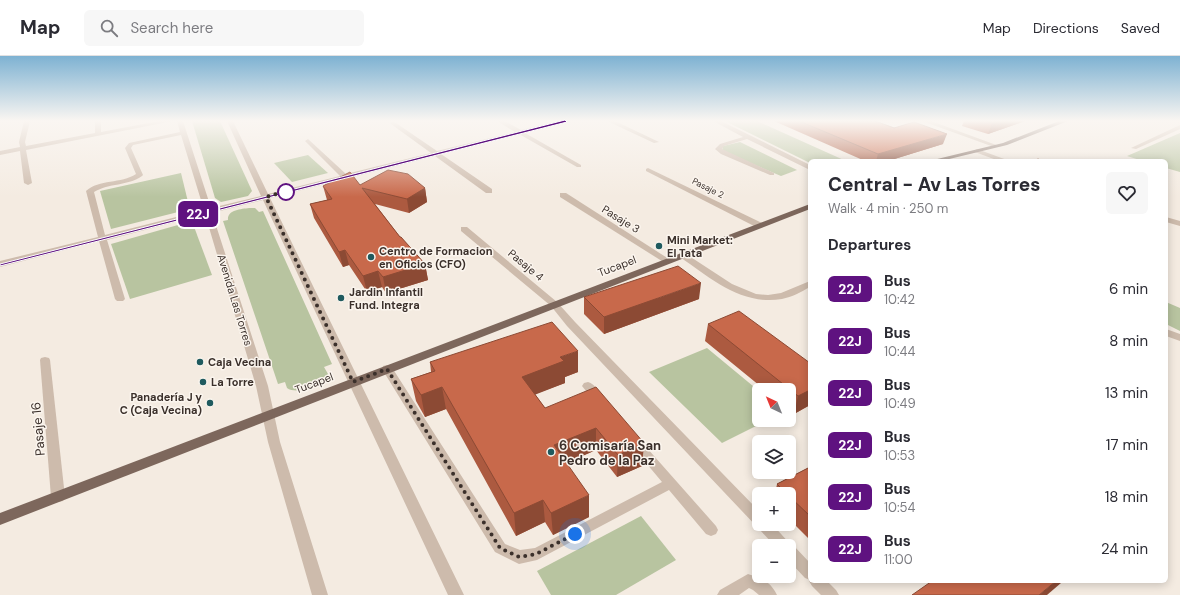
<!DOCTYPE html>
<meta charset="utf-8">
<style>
body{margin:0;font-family:"DM Sans",sans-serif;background:#f7f7f7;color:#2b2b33;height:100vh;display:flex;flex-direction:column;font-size:15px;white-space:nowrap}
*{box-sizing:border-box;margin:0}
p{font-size:13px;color:#7c7c81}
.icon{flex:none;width:22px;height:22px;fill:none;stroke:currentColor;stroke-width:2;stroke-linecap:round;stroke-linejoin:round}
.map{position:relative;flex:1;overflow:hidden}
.panel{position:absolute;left:808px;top:103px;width:360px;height:424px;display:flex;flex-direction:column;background:#fff;border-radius:6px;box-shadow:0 2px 10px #0003}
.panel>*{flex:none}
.badge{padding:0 8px;border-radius:6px;font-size:14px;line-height:26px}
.needle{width:26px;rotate:317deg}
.tools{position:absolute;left:752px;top:327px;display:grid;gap:8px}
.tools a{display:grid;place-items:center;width:44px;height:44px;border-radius:6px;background:#fff;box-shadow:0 2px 10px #0003;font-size:20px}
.you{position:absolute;width:20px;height:20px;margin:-10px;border:3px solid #fff;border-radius:50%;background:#1a73e8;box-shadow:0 0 0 6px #1a73e833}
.map>.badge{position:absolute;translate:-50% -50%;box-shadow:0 0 0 2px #fff}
h2{padding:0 20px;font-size:15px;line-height:36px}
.round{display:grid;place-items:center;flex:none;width:42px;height:42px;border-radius:6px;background:#f7f7f7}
.summary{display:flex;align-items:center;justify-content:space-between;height:68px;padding:0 20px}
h1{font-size:19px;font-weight:800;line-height:30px}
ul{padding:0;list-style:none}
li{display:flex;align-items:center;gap:12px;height:52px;padding:0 20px}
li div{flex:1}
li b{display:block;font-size:15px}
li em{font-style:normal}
li .badge{min-width:44px;font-weight:700;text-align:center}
header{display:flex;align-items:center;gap:24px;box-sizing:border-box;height:56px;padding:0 20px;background:#fff;border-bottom:1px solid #e1e1e2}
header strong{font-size:19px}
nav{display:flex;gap:22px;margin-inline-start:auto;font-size:14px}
.search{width:280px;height:36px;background:#f7f7f7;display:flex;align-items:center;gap:10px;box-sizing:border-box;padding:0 14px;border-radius:6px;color:#7c7c81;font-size:15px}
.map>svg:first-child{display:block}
.green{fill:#b8c4a0}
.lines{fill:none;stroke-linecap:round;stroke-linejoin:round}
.minor{fill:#cdbbac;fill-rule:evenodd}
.major{fill:#7d675c;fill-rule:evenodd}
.wall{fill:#ac5a40}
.shaded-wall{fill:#8c4a34}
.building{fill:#c8694b;stroke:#8c4a34}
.line{fill:#5f1280;stroke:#fff}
.walk{stroke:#3b302b;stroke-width:4;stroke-dasharray:0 7.2}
.stop-dot{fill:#fff;stroke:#5f1280;stroke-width:2}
.poi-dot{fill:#1f5a5e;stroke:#fbf5ee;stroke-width:1.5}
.labels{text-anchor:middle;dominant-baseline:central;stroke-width:3;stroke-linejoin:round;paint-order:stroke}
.far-street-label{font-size:9px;fill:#3b302b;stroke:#fbf5ee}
.street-label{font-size:11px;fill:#3b302b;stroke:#fbf5ee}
.poi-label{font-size:11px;font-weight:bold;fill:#3b302b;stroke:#fbf5ee;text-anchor:start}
.near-street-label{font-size:13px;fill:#3b302b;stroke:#fbf5ee}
.near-poi-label{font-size:13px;font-weight:bold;fill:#3b302b;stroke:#fbf5ee;text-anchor:start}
</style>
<header>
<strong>Map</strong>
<div class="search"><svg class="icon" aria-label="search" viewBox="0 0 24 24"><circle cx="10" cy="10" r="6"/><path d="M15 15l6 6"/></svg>Search here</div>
<nav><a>Map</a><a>Directions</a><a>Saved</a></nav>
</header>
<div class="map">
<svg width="1180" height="539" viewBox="0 0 1180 539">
<rect width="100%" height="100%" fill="#f4ebe1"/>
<g class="green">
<path d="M192,65H220L252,135L248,140L221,146L215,142Z"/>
<path d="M725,65H757L846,105H810V107Z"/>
<path d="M1180,77V116L1166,112V105H1143L1127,100Z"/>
<path d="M740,86L797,114L781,120L722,95L723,90Z"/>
<path d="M308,99L328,117L292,126L274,107Z"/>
<path d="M181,117L189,150L182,155L111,173L100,135Z"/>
<path d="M249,152H255L259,156L263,155L332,308L324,311L328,318C326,321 324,324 322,326C315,332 295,338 287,332L285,326L278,328L223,165L228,164C227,154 241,153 249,152Z"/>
<path d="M185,167L193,168L212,219L130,243L111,188Z"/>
<path d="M1166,246L1180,252V275L1166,268Z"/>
<path d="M707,292L759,335V364H768L722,387L649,316Z"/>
<path d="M641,460L676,504L616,539H551L537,515Z"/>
</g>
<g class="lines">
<g class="minor">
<path d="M24,65H30L25,86L26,90L95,77V65H101V76L159,65H173L26,94L32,127L28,129L24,127L20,95L0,99V95L20,91L19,86Z"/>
<path d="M177,65H183L211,152L261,140L227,65H233L268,138L340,120L305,85L308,83L346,118L431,97L391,68L390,67L393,65L437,95L515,76L497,65H505L521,74L557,65H568L525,77L581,109V111H577L519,78L441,98L492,133V137H486L435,100L270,142L464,539H448L263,144L212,157L268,330L280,386L328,539H312L268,386L256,330L205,158L107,184L125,243L123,245H117L115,243L99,185L0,211V205L98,181L86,135C99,123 121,128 136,118L125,92L129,87L180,76ZM181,79L204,154L105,179L94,136C109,127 128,130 142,120L143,119L131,92L133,89Z"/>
<path d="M607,65H615L659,86L654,87Z"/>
<path d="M713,65H721L810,109V114L747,83L724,90L722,93L774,117V119H770L721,98L715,93L720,88L743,81Z"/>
<path d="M922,65H931L999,90L994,91Z"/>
<path d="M1180,69V73L1136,93L1131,92Z"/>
<path d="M977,93L1007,104L1008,105H999L975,96L974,95Z"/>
<path d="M648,112L762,167L763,169L759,171H756L646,115V113Z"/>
<path d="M560,137H566L672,205L671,207H665L560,141Z"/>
<path d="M1166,161L1180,165V170L1166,166Z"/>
<path d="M461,171H467L557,246L575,266L759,455V468H772L791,489L794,490L810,507V525H827L836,534L839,539H821L812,530L809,525L810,524L805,522L789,505V490H775L567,270L551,250L461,175Z"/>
<path d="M683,196L732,228L756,238L768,239L781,237L810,225V231C801,236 792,241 782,243C742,250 710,222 680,201L679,199L680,197Z"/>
<path d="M1166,273L1180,278V285L1166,280Z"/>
<path d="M45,301L49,302L50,304L65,441L63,445L58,446L53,445L51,441L40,304L41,302Z"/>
<path d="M387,309L391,310L505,488L520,494L535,492L662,426L631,389L629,386L631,383L635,381L639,383L716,470L718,474L716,478L711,480L706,478L669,434L537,504L519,508L495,496L382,313L383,310Z"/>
<path d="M588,326C595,328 601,337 605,343L603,346H595L582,330L584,327Z"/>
<path d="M748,518C761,522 771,526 777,539H759L753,534L749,532L739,539H717L720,534Z"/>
</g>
<g class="major">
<path d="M1059,65H1068L1007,89L941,105H929L1003,87Z"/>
<path d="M810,148V153L0,469V457Z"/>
</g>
</g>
<g class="wall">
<path d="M774,65H875L943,88L888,105H865Z"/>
<path d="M964,65H1025L988,78L962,70Z"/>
<path d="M360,129L425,132L427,146L409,157L375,148L400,181L425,208L428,224L386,237L382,231L367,236L349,209L343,211L314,162L310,148L327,144L323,130Z"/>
<path d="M584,241L699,243L604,278L584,258Z"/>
<path d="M708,268L810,307V349L794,358L789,354V334H765L705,285Z"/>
<path d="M430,306L578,316L565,321V327L535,338L545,352L644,387L642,410L617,421L596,394L566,407L589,461L553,479L545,466L516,480L446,353L425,361L416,345L411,323L431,316Z"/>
<path d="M810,411V484L789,463V438H775L777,428Z"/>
</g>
<g class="shaded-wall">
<path d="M997,65H1025L988,78L992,67Z"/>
<path d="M947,78L943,88L888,105H876L878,98Z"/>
<path d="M425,132L427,146L409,157L407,143Z"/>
<path d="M345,194L349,209L343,211L339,196Z"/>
<path d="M425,208L428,224L386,237L383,221Z"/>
<path d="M378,215L382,231L367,236L363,220Z"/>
<path d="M701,227L699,243L604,278V261Z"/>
<path d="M578,295V316L565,321V327L524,343L522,321L560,301Z"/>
<path d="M442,331L446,353L425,361L421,339Z"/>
<path d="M810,334V349L794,358L798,340Z"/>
<path d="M596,372V394L555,412L554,389Z"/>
<path d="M644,387L642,410L617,421L618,399Z"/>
<path d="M589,439V461L553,479L551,457Z"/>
<path d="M543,444L545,466L516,480L514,457Z"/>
<path d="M1056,525H1063L1061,527L1047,539H1039Z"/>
</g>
<g class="building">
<path d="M799,65H875L894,72L914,66L947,78L878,98Z"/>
<path d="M987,65H997L992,67Z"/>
<path d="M1038,103L1044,105H1033Z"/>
<path d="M388,114L408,118L425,132L407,143L362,132L400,181H401L425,208L383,221L378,215L363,220L345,194L339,196L310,148L332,143L323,130L350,116L360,129Z"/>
<path d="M678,210L701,227L604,261L584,241Z"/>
<path d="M739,255L810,307V334L798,340L708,268Z"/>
<path d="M552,266L578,295L560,301L564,305L522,321L545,352L596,331L644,387L618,399L596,372L554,389L589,439L551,457L543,444L514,457L442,331L421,339L411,323L435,315L430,306Z"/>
<path d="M810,411V460L789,440V438H787L777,428Z"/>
<path d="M932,525H1056L1039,539H912Z"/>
</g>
<linearGradient id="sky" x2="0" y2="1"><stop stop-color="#7eb2d2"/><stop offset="0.46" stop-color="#faf6f2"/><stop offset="1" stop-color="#faf6f2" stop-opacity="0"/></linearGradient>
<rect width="1180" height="141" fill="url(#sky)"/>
<path class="line" d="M565,64L567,66L0,210V208Z"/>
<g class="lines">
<path class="walk" d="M286,136L291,134L266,141L353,326L387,313L500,492L519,501L536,498L575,478"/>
</g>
<circle class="stop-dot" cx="286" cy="136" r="8"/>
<g class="poi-dot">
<circle cx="659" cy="190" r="4"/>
<circle cx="371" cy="201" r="4"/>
<circle cx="341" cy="242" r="4"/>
<circle cx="200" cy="306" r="4"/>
<circle cx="203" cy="326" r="4"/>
<circle cx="210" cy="347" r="4"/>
<circle cx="551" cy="396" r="4"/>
</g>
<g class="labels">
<g class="far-street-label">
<text transform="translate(708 132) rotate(27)">Pasaje 2</text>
</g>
<g class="street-label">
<text transform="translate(621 163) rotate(32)">Pasaje 3</text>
<text transform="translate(526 209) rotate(40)">Pasaje 4</text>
<text transform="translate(617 210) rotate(-21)">Tucapel</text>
<text transform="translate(235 244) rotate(73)">Avenida Las Torres</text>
<text transform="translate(314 327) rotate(-21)">Tucapel</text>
</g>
<g class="poi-label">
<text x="667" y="184">Mini Market:<tspan x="667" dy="13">El Tata</tspan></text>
<text x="379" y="195">Centro de Formacion<tspan x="379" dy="13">en Oficios (CFO)</tspan></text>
<text x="349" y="236">Jardin Infantil<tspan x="349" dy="13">Fund. Integra</tspan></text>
<text x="208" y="306">Caja Vecina</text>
<text x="211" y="326">La Torre</text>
<text x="202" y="341" text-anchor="end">Panadería J y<tspan x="202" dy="13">C (Caja Vecina)</tspan></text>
</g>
<g class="near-street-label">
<text transform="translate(38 373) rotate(-95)">Pasaje 16</text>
</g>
<g class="near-poi-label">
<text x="559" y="389">6 Comisaría San<tspan x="559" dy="15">Pedro de la Paz</tspan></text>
</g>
</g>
</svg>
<div class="tools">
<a><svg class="needle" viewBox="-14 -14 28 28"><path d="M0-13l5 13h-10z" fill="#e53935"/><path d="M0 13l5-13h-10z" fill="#7c7c81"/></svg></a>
<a><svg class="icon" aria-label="layers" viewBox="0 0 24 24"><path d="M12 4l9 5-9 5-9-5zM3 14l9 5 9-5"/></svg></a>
<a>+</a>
<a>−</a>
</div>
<div class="you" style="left:575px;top:478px"></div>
<b class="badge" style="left:198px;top:158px;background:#5f1280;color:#fff">22J</b>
<section class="panel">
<div class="summary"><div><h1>Central - Av Las Torres</h1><p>Walk · 4 min · 250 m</p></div><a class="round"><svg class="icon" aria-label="heart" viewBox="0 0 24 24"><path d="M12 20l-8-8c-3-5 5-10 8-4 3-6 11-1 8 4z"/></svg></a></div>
<h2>Departures</h2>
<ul>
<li><span class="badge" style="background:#5f1280;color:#fff">22J</span><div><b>Bus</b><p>10:42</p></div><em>6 min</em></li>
<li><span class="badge" style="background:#5f1280;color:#fff">22J</span><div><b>Bus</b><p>10:44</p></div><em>8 min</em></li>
<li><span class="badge" style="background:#5f1280;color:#fff">22J</span><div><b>Bus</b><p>10:49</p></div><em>13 min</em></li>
<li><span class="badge" style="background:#5f1280;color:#fff">22J</span><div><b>Bus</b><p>10:53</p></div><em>17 min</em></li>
<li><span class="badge" style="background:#5f1280;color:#fff">22J</span><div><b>Bus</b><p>10:54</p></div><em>18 min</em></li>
<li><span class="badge" style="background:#5f1280;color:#fff">22J</span><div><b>Bus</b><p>11:00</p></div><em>24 min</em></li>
</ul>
</section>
</div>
